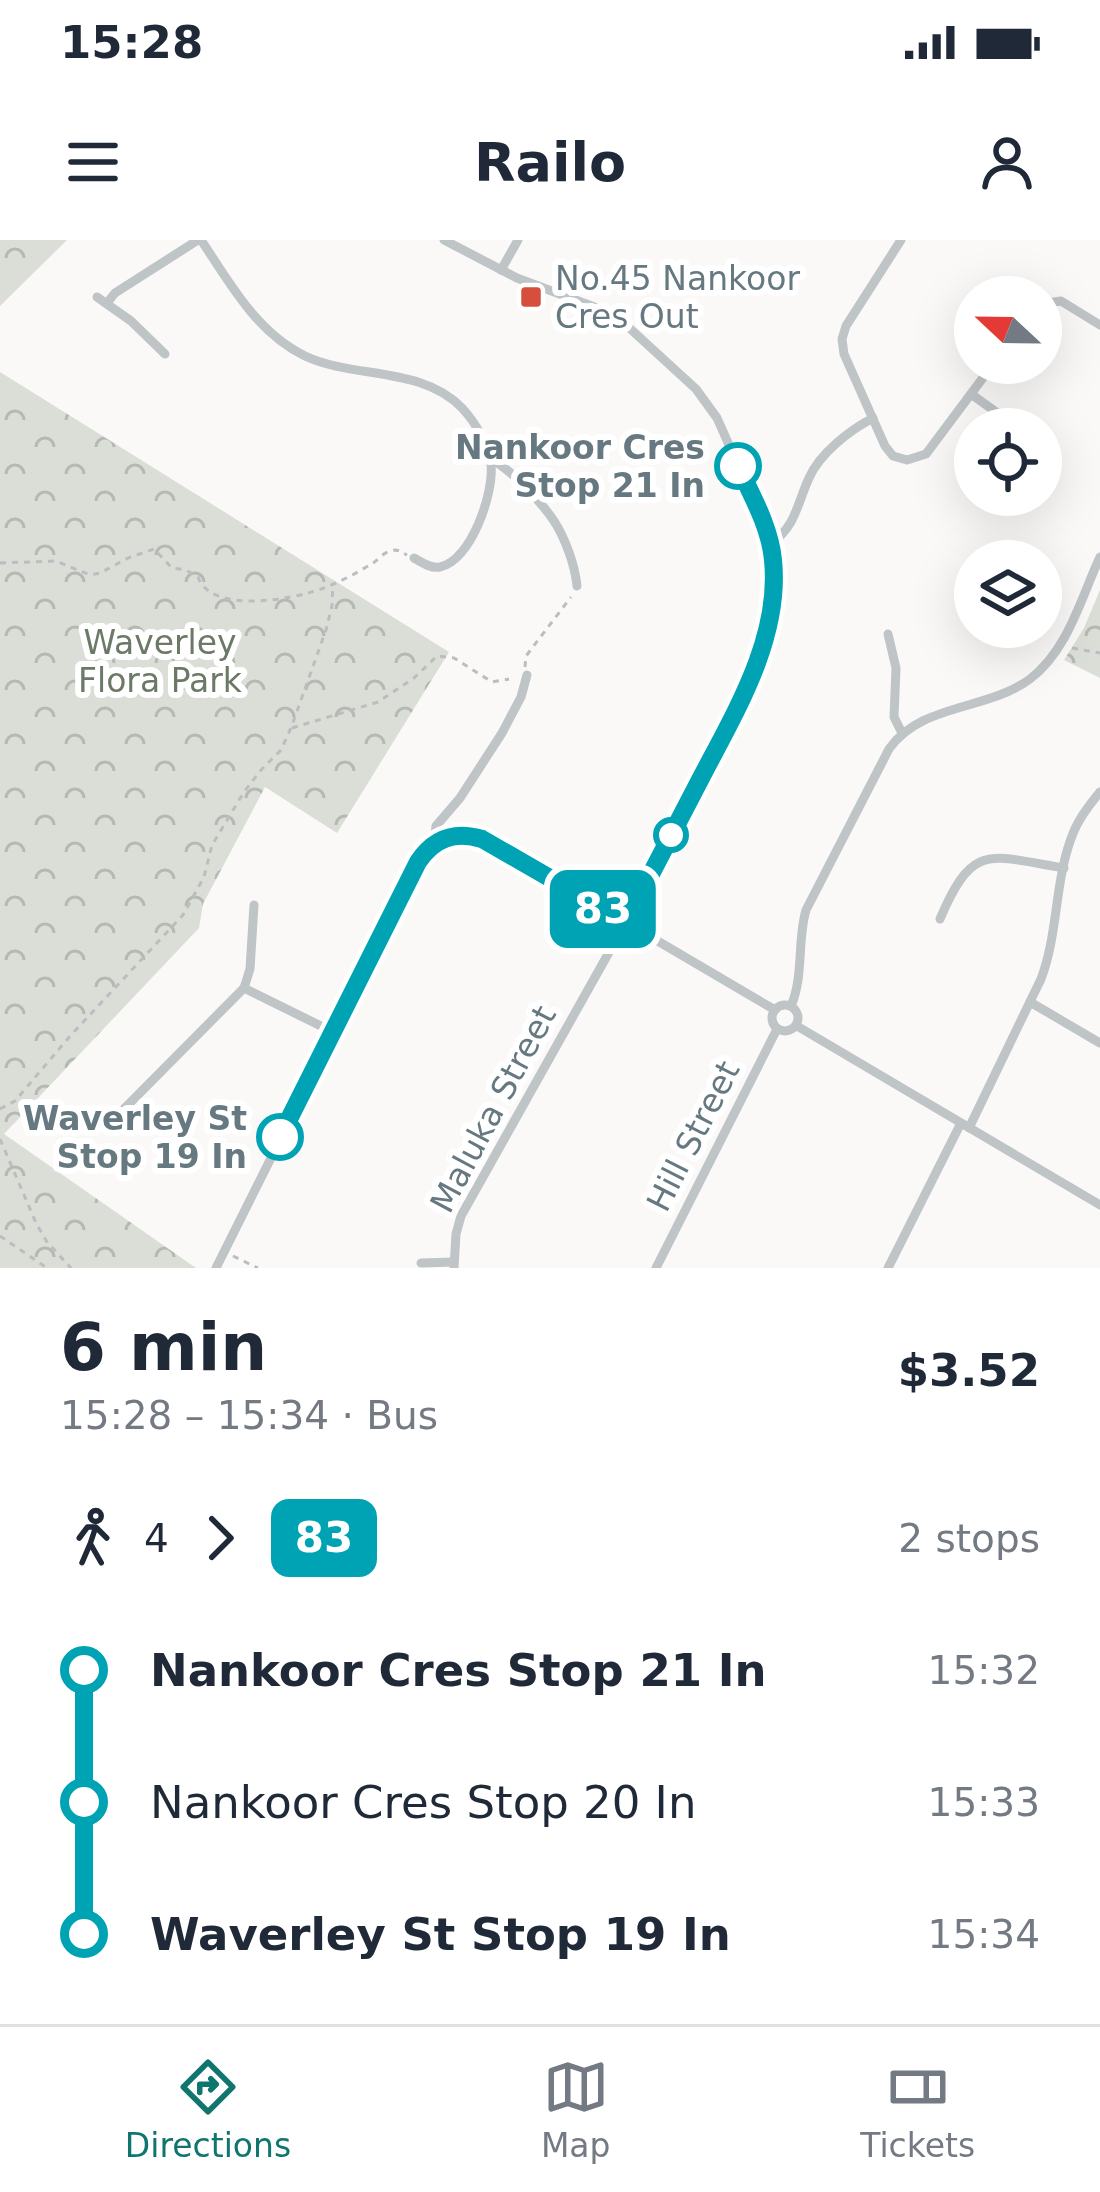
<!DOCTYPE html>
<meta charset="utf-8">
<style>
body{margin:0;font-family:"DejaVu Sans",sans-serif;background:#f6f6f7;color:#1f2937;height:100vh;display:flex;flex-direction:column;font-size:45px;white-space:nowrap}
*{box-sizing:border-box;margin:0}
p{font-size:39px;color:#747a83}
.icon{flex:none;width:66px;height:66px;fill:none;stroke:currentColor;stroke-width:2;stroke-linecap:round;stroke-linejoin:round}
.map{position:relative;height:1028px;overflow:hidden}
.panel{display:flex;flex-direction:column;background:#fff;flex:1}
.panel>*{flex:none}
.badge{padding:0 24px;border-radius:18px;font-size:42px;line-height:78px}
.needle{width:78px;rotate:292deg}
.fabs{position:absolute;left:954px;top:36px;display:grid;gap:24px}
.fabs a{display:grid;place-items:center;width:108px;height:108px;border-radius:50%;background:#fff;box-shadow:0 12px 48px #0002;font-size:60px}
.map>.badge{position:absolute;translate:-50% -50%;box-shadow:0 0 0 6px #fff}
.legs{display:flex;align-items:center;gap:18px;height:132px;padding:0 60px;font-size:39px}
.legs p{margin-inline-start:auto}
.headline{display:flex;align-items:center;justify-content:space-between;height:204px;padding:0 60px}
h1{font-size:66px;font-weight:800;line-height:90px}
ul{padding:0 60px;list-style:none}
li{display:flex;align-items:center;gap:42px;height:132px;font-size:45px}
li i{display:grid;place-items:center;width:18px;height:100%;margin:0 15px;background:currentColor}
li i::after{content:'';width:30px;height:30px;margin:-15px;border:9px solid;border-radius:50%;background:#fff}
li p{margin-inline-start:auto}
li:first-child i{background:linear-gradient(#0000 50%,currentColor 0)}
li:last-child i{background:linear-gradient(currentColor 50%,#0000 0)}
.status{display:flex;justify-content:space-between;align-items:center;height:84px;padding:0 60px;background:#fff;direction:ltr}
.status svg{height:33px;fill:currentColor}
header{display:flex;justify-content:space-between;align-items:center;height:156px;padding:0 60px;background:#fff;font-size:54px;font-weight:800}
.tab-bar{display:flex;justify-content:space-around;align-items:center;height:168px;border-top:3px solid #e0e1e3;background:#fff;font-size:33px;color:#747a83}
.tab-bar a{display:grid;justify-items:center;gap:6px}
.tab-bar .current{color:#0f766e}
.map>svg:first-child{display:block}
.forest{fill:url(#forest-crowns)}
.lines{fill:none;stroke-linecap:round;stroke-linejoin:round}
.path{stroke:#babec0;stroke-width:3;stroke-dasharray:6 6;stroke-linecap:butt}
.minor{stroke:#bfc4c7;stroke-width:9}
.line-1-casing{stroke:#fff;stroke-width:27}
.line-1{stroke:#00a3b4;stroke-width:18}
.poi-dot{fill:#d64e3c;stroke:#fff;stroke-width:4.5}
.stop-1-dot{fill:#fff;stroke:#00a3b4;stroke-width:6}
.labels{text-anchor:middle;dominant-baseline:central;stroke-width:12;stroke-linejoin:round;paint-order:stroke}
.poi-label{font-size:33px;fill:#667880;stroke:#fff;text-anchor:start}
.stop-label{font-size:33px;font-weight:bold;fill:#667880;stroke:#fff;text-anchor:end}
.park-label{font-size:33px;fill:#6b7966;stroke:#fff}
.street-label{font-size:33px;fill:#667880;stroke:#fff}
</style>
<div class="status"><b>15:28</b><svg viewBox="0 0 49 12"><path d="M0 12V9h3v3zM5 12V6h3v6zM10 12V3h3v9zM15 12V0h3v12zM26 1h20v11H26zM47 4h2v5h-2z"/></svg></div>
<header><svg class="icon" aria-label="menu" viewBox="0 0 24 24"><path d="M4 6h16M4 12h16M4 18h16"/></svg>Railo<svg class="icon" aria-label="person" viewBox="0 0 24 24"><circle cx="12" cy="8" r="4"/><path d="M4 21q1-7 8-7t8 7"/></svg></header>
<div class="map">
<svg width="1100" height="1028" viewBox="0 0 1100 1028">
<defs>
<pattern id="forest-crowns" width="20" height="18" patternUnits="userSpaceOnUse" patternTransform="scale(3)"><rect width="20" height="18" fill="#daded7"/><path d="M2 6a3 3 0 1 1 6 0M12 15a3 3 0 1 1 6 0" fill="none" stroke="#b5b9b4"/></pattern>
</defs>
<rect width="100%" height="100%" fill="#faf9f8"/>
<g class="forest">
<path d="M0,0H67L0,66Z"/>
<path d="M0,132L449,412L337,593L265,547L203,664L199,688L4,894L196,1028H0Z"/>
<path d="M1100,350V438L1064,420L1084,388Z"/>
</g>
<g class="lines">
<g class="path">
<path d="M0,323L56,321L90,335L100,333L128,318L154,309L172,328L186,330L198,337C211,374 291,360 321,349C338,343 357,333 373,323C378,320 382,314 388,312C397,308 399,311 407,315"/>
<path d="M1072,408L1100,413"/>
<path d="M525,427L526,416L571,357"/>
<path d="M292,488L378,462L414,438L437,416L454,418L492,442L509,439"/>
<path d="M0,869L15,861L71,795L183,675L204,637L212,605L244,552L261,530L281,510L291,488L326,390L332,366L333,343"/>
<path d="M0,899L36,983L47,1002L71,1028"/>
<path d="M0,996L47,1028"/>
<path d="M233,1016L258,1028"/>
</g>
<g class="minor">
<path d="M201,0C230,43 256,92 305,116C354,139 422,126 462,168C476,183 488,204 491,225C494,253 471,321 440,327C431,329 421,322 414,318"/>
<path d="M444,0L517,38L605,71L625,84L696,149L717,178L767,290L774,334L771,368L757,423L726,489L626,682L461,976L456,994L454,1028"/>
<path d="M901,0L846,86L842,99L844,114L885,206L893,216L907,220L926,214L994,123"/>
<path d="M501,30L518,0"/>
<path d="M97,57L131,81L165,114"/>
<path d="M107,63L115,53L198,0"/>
<path d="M1041,64L1061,61L1100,85"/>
<path d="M971,154L1017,187"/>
<path d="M490,219C509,227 542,263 554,281C565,298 575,325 577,346"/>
<path d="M771,304C796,286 797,264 809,238C820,213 850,190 873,178"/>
<path d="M888,394L896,428L894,477L902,493"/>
<path d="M434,603L436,586L460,558L502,493L521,457L527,435"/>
<path d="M940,679C973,601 990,616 1064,628"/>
<path d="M244,748L250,729L254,665"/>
<path d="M1030,762L1100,803"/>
<circle cx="785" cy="778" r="13"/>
<path d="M791,766C804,736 797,701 806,670L889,509C921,463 987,471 1030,439C1068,410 1081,358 1100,317"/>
<path d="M797,786L1100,965"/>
<path d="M110,883L244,748L333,792"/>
<path d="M969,888L1041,739C1059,692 1054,638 1074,591C1080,577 1090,564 1100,552"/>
<path d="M421,1023L454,1022"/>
<path d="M216,1028L419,622C437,594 462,591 491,603L775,770"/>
<path d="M656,1028L777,789"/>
<path d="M888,1028L961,883"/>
</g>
</g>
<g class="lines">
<defs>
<path id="line-1" d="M280,897L418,622C434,598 455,591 482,599L626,682C651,633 677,585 702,536C736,471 781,397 773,320C770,287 752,256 738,226"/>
</defs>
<use href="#line-1" class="line-1-casing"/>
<use href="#line-1" class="line-1"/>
</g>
<rect class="poi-dot" x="519" y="45" width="24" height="24" rx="6"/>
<g class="stop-1-dot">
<circle cx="738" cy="226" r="21"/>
<circle cx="671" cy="595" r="15"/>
<circle cx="280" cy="897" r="21"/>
</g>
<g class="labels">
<g class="poi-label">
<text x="555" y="38">No.45 Nankoor<tspan x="555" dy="38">Cres Out</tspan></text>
</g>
<g class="stop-label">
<text x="705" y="207">Nankoor Cres<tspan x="705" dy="38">Stop 21 In</tspan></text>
<text x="247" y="878">Waverley St<tspan x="247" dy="38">Stop 19 In</tspan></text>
</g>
<g class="park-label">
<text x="160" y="402">Waverley<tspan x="160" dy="38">Flora Park</tspan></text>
</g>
<g class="street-label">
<text transform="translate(493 869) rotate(-62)">Maluka Street</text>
<text transform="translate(693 896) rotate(-63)">Hill Street</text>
</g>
</g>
</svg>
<div class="fabs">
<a><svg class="needle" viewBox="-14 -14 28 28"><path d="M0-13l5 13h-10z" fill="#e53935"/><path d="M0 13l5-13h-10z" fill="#747a83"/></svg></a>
<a><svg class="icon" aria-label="locate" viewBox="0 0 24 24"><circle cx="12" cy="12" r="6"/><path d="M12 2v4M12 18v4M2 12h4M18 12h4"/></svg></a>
<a><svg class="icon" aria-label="layers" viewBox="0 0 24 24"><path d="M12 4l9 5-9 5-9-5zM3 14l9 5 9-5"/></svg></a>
</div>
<b class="badge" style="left:603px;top:669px;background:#00a3b4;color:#fff">83</b>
</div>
<section class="panel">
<div class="headline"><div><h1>6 min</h1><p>15:28 – 15:34 · Bus</p></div><b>$3.52</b></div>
<div class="legs"><svg class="icon" aria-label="walk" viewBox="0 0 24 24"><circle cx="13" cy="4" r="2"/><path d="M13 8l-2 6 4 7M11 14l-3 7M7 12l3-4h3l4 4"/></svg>4<svg class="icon" aria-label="forward" viewBox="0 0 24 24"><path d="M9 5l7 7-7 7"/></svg><b class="badge" style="background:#00a3b4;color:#fff">83</b><p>2 stops</p></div>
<ul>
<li><i style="color:#00a3b4"></i><b>Nankoor Cres Stop 21 In</b><p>15:32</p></li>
<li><i style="color:#00a3b4"></i><span>Nankoor Cres Stop 20 In</span><p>15:33</p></li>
<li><i style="color:#00a3b4"></i><b>Waverley St Stop 19 In</b><p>15:34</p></li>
</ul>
</section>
<nav class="tab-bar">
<a class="current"><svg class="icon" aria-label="directions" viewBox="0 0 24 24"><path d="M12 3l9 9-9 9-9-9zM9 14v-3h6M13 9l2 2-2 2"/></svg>Directions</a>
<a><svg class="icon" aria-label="map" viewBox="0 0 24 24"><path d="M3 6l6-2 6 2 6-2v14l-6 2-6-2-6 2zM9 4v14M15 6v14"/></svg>Map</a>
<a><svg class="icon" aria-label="tickets" viewBox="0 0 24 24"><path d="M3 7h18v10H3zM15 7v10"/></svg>Tickets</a>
</nav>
